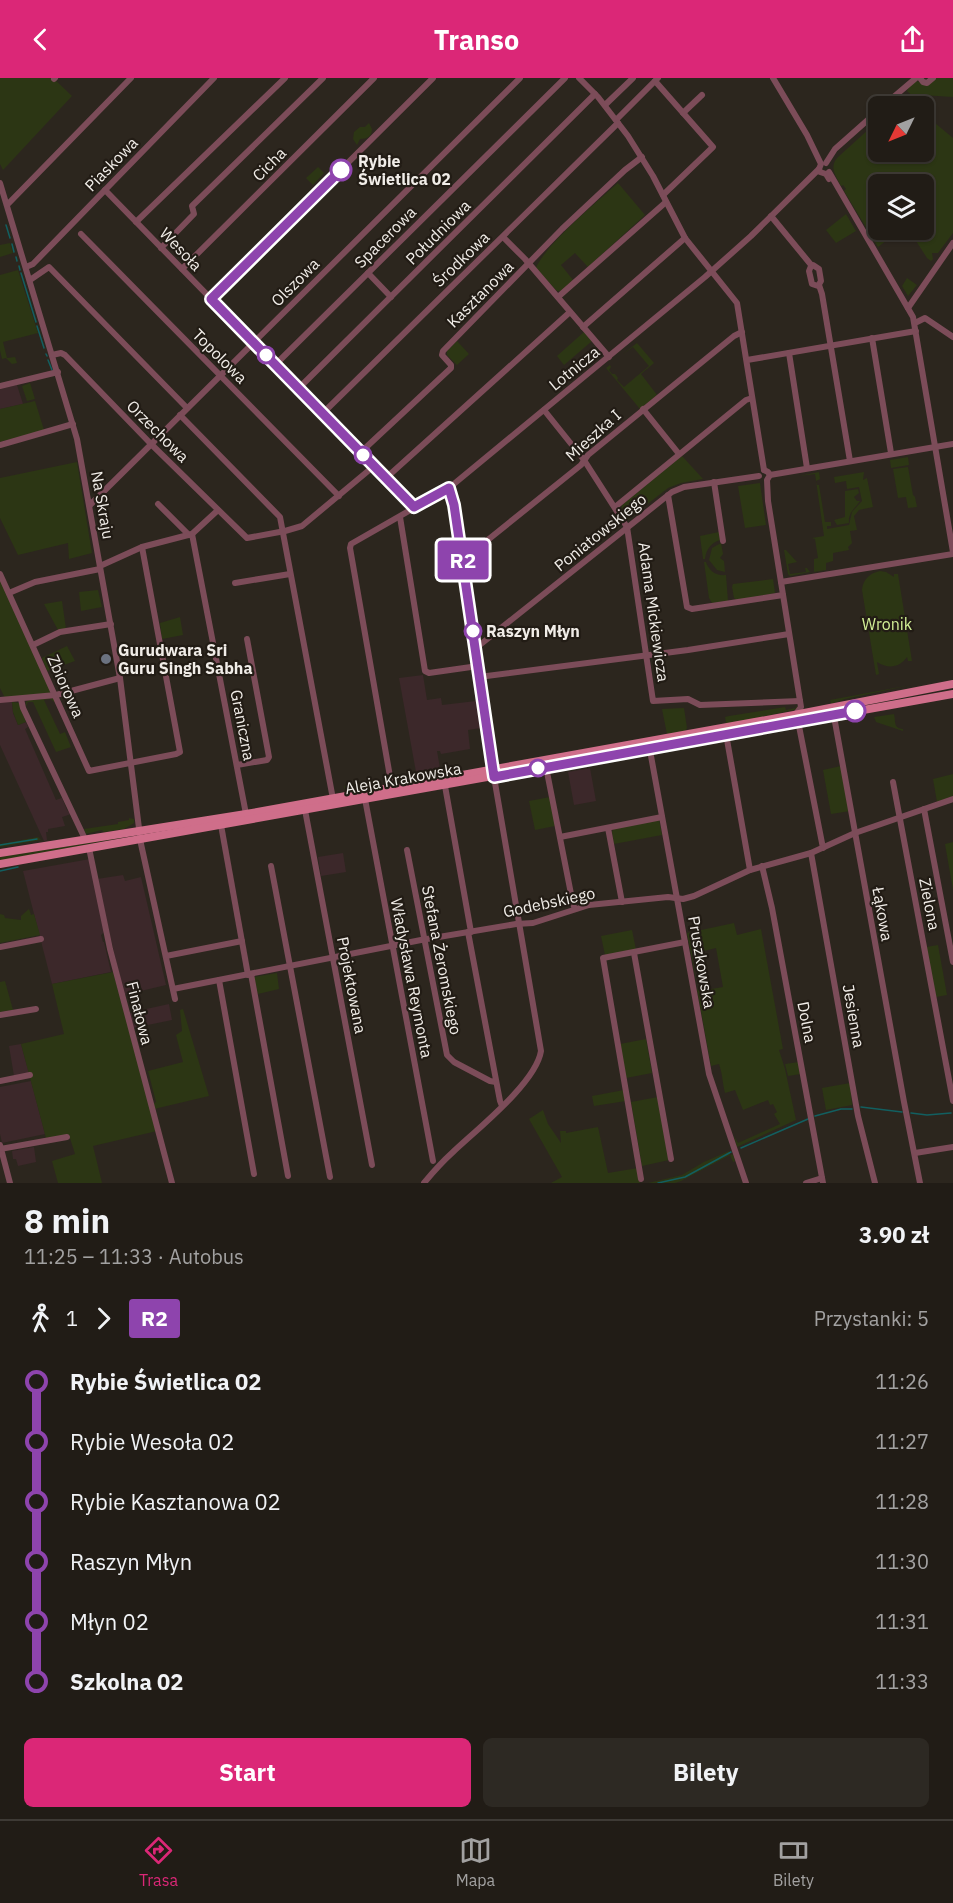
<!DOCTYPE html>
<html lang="pl">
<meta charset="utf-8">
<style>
body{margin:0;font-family:"IBM Plex Sans",sans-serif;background:#2d2923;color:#f1f3f6;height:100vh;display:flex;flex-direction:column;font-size:22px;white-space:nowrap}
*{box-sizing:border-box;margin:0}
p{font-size:20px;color:#a2a1a1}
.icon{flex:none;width:33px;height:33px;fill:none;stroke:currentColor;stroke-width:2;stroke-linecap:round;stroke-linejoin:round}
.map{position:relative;height:1105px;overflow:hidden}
.sheet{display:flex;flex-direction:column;background:#211c16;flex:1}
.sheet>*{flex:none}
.badge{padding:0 12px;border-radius:4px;font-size:21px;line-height:39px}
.needle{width:39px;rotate:227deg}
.buttons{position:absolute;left:868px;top:18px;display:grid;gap:12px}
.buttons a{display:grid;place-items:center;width:66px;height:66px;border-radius:9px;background:#211c16;box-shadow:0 2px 4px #0004,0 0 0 2px #3e3a35;font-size:30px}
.map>.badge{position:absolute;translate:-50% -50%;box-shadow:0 0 0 3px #fff}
.legs{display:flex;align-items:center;gap:9px;height:66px;padding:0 24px;font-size:20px}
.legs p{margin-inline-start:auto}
.overview{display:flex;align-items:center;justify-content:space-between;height:102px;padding:0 24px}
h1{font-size:33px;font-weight:800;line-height:45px}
.button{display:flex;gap:12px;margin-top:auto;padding:12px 24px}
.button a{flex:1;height:69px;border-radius:9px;background:#db2777;color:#fff;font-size:24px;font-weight:800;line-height:69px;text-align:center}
.button a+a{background:#2d2923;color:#f1f3f6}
ul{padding:0 24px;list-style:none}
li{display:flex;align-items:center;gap:21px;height:60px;font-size:22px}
li i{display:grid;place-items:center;width:9px;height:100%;margin:0 8px;background:currentColor}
li i::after{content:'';width:15px;height:15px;margin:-8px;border:4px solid;border-radius:50%;background:#211c16}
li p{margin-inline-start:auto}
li:first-child i{background:linear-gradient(#0000 50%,currentColor 0)}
li:last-child i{background:linear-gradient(currentColor 50%,#0000 0)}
header{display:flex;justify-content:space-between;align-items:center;height:78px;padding:0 24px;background:#db2777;color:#fff;font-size:27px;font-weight:800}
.tab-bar{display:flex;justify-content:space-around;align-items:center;height:84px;border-top:2px solid #3e3a35;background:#211c16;font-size:16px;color:#a2a1a1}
.tab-bar a{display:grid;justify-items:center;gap:3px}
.tab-bar .selected{color:#db2777}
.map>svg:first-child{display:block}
.industrial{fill:#3c282a}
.green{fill:#2c3614}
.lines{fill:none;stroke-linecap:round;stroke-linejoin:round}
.stream{stroke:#125f60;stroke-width:1.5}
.minor{stroke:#7c4c59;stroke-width:6}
.major{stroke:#cf6e8a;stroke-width:8}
.line-1-casing{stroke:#fff;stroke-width:14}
.line-1{stroke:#8e44ad;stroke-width:9}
.stop-1-dot{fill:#fff;stroke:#8e44ad;stroke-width:3}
.worship-dot{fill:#6b7280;stroke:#221c15;stroke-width:2}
.labels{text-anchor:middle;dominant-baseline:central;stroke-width:4.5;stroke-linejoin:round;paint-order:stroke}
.stop-label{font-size:16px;font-weight:bold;fill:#f1ede8;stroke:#221c15;text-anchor:start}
.street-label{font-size:16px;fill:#f1ede8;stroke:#221c15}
.park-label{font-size:16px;fill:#d2ef96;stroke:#221c15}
.poi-label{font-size:16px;font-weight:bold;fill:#f1ede8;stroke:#221c15;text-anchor:start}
</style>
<header><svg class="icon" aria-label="back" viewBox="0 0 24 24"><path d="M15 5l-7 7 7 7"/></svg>Transo<svg class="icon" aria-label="share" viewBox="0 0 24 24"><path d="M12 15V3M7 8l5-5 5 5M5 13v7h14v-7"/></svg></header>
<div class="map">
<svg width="953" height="1105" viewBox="0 0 953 1105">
<rect width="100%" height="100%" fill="#2c261e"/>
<g class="industrial">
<path d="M17,307L23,326L0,331V311Z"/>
<path d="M423,597L427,622L441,620L442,627L476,623L481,650L468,652L470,671L441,676L440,673H437L440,690L416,694L399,600Z"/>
<path d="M0,624H12L13,635L18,647L26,644L28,649L25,651L56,722L62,720L67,732L71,736L62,739L65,748L48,751V754H46L47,762L44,763L0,667Z"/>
<path d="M590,690L596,723L574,727L568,694Z"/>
<path d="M343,775L346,794L321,798L318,779Z"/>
<path d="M90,781L104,854L101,857L103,864H104L111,894L52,906L23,793Z"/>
<path d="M123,797L125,803L141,799L166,907L124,917L97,801Z"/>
<path d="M169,926L172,942L133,950L128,935Z"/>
<path d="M21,966L29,995L14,998L9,968Z"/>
<path d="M31,1003L45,1056L2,1065L0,1056V1009Z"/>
<path d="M34,1069L36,1084L18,1088L16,1081H13L12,1073Z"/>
</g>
<g class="green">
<path d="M0,0H53L72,18L3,92L0,86Z"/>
<path d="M935,0H953V19L922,17L917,22L907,13L910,7L916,3L928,7Z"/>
<path d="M924,36L953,60V155L938,175H932L933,181L931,183L927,180L909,152H924V106H879V152H900L878,169L844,113L846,111L843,107L841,108C836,98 829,90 837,80L879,42V74H924Z"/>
<path d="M369,45L372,51C372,58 367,61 360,61L357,67L353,61L354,54L360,49H365Z"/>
<path d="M318,89L324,95L313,107L306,100Z"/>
<path d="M618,105L645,137L588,189L575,175L561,187L573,202L561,213H557L536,190C545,167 598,123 618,105Z"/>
<path d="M846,136L856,153L836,165L826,152Z"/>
<path d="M10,165L13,175L0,179V167Z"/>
<path d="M18,192L38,255L3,264L7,280L15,279L17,285L12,286L6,280L2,281L0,272V197Z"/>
<path d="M907,200L917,207L908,218L902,208Z"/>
<path d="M584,254L592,263L564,287L557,278Z"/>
<path d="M457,263L469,276L457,287L447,277V273Z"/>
<path d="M637,265L654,285L641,296L657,317L640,331L606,290L610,287L611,289L609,292L612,296H615L618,300L617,302L624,309L649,288L633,269L623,276Z"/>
<path d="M30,305L35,321L27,323L22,308Z"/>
<path d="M35,323L44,352L0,364V331Z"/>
<path d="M682,378L703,401L681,405L668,410L627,442L621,433L622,427Z"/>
<path d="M908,379L909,387L891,390L890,382Z"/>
<path d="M77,384L92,475L69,481L68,465L18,477L0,440V400Z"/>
<path d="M908,389L913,417L915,419L917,429L908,430L906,419L898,420L893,391Z"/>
<path d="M819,394L820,401L816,403L817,407H819L825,444H831V448H827V451L849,447L852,434L862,423L859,409L847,411L846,403L835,405L834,399L864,394L863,402L867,400L873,429L859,432L854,438L857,452L850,453L852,465L848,469L849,472L833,475V483L826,485V492L814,494V481L818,480L815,461L812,460L824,458L815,396L799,398Z"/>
<path d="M760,405L766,447L745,450L738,408Z"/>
<path d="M858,411L859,415L854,419L857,423H860C855,431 848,434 849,445L837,447L834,442L845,439V413Z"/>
<path d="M719,454L720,462C711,465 706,471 705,481H703L700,458Z"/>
<path d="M721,465L723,476L720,480L724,483L725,494L717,492L709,482L712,470Z"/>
<path d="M784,472H786L796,483L797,484L788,486L790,496L806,494L805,490H807L810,494L790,498L788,496Z"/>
<path d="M704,484H706C709,493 716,498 726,497L728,523L712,525L709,520Z"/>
<path d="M880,493L886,494L894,499V496H898L912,583H908L907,579C899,590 888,591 877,584L879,596L876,597L862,512C863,501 870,495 880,493Z"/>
<path d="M0,500L51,613L50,615L5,620L0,610Z"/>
<path d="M773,501L775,515L737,522L734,520L732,509L733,506Z"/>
<path d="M98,512L102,529L81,533L79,514Z"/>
<path d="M62,523L66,551L58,552L44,526Z"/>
<path d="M180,539L183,557L162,561L160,545Z"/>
<path d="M67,568L75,583L47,593L42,580Z"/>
<path d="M911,607L845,621L831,626L830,622Z"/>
<path d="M54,620L83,682L82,685V681L56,625L50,621L44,622L60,656L65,654L71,669L56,674L33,624H28L26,628V624L30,622Z"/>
<path d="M12,624L19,625L26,644L18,647L13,634Z"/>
<path d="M796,627L797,630L794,632L724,647L726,644L725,639L729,638L785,629L786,632L796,630Z"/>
<path d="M684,630L687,650L685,653L667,656L662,631Z"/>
<path d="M894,636C896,644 893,650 903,651V653L876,644L874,639Z"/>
<path d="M841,688L850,733L831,736L823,692Z"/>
<path d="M953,696V718L937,724L933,701Z"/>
<path d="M374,702L375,707L361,708L345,712L344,708Z"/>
<path d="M550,719L555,748L535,752L529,723Z"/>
<path d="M129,740L134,741V745L124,751L104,754L102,752L86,756L84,751L118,746V744L129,742Z"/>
<path d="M659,742L662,757L614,766L612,754L614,750Z"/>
<path d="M131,758L0,783V779Z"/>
<path d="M38,759L41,762L0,769V766Z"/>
<path d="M953,764V812L945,766Z"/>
<path d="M29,831L31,837L34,836L40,857L0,865V836L4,837L5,840L21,842V838Z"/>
<path d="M734,845L737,857L761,851L783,971L779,972L785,991L796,1042L737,1069L734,1058L738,1065L780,1046L774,1036L777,1034L773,1026L770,1027L768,1022L743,1032L735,1012L725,1015C722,1003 723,998 719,986L711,988L697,911L700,913L723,909L716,870L692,876L697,907L687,855Z"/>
<path d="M632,852L636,872L605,877L601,858Z"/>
<path d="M938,867L947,917L936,919L926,869Z"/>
<path d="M113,894L157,1053L93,1068L102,1105H58L52,1083L75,1076L69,1057L46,1060L21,966L64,956L52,906Z"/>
<path d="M277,895L279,911L258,916L254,899Z"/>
<path d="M5,903L13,932L0,934V904Z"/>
<path d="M183,931L209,1018L154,1031L153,1026L156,1024L148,993L183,984L176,957L182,953L180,932Z"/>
<path d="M646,961L652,995L626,1000L620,966Z"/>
<path d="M799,984L801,996L788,998L785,986Z"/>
<path d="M850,1005L852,1027L826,1032L822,1010Z"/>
<path d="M624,1012L626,1023L594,1028L592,1018Z"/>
<path d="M658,1019L669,1082L642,1088L631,1024Z"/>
<path d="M543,1032L548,1046L561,1065L560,1053H566V1055L598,1049L608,1095L638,1090L640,1105H551L562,1099L529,1041Z"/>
<path d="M729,1073L730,1077L733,1076L735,1083L733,1084L730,1077L681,1103L675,1105H648L682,1097L704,1084Z"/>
</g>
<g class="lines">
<g class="stream">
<path d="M6,147L10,160"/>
<path d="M12,166L14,174"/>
<path d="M16,179L17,183"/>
<path d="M19,188L20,192"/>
<path d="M21,195L36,244"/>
<path d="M37,248L44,270"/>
<path d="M46,276L47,278"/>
<path d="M48,282L52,292"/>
<path d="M606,683L609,682"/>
<path d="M595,685L603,683"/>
<path d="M585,687L591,686"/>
<path d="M569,689L580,688"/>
<path d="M550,693L559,691"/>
<path d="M503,702L517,700"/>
<path d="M0,767L37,761"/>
<path d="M0,793L18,789"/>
<path d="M861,1029L902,1034"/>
<path d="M911,1035L927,1037L951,1035"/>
<path d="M815,1038L841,1031H852"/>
<path d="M741,1070L808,1041"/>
<path d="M658,1105L685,1099L731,1074"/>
</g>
<g class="minor">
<path d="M579,0L598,19L628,58L653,98L685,160L737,225L764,392"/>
<path d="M773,0L807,57L821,86L819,91L820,94L826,96L829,101"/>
<path d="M920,0L923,4L927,5L933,0"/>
<path d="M54,1L55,0"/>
<path d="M655,3L713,69L663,117"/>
<path d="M605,27L633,0"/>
<path d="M883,28L916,0"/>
<path d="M683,35L702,17"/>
<path d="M616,42L658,0"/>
<path d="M826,85L835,71L879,32"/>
<path d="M829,94L913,239L953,474"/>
<path d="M0,105L77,361L120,600L141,766L175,921"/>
<path d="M105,112L414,429"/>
<path d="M7,127L131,0"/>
<path d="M771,138L812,188"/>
<path d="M136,144L285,0"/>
<path d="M81,156L339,418"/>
<path d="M503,159L525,181L609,279"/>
<path d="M161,170L194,136L192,128L323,0"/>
<path d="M813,187L819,191L821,203L818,208L812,206L809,193L811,188Z"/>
<path d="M26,189L33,186L214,0"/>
<path d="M182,191L374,0"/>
<path d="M368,195L391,219"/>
<path d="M30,202L49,189L187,330"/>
<path d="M819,207L822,216L850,383"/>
<path d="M558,219L666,124"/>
<path d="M211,221L433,0"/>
<path d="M908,230L953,165"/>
<path d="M917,244L925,240L953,259"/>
<path d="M583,249L685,160"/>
<path d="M872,260L891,375"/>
<path d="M789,275L807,390"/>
<path d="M52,277L61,275L65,277L151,366L247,460L285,453L302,448L374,388"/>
<path d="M747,282L916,253"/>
<path d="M276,286L565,0"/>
<path d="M0,308L58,294"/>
<path d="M299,310L595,16"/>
<path d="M643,331L679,376"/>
<path d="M544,332L584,382L627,449L653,623L688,621L700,627L800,623"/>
<path d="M323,335L618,45"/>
<path d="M180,337L280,439L333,721"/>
<path d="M0,367L73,346"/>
<path d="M361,374L451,290V287L442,277L443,273L562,151L625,92L642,79"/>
<path d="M764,392L768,394L770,397L767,402L768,423L801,629L795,637"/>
<path d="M770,397L953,366"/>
<path d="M386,400L570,234"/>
<path d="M714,404L723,463"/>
<path d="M668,417L687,529L692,531L783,517"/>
<path d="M158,426L189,457"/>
<path d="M90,427L520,0"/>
<path d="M615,429L746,322L752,320"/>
<path d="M400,439L425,593L429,595L478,588"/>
<path d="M192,456L246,736"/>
<path d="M462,479L469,477L581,387L588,377L734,258L742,254"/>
<path d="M100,488L142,469L192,456L218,432"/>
<path d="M0,496L89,693L176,676L180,674L142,469"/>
<path d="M781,504L953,476"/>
<path d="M235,505L290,496"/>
<path d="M9,515L35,504L100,491"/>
<path d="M33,567L60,554L111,546"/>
<path d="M475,569L481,566L672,414L684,409L759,398"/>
<path d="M479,599L688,572L789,556"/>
<path d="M21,621L23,630L85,761"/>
<path d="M0,622L56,617L120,600"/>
<path d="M798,643L823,770"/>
<path d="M835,644L904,1024L920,1105"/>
<path d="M726,656L750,792"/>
<path d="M649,667L709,996L746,1105"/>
<path d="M237,687L267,682L269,679L247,561"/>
<path d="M546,689L573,826L575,831"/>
<path d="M893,704L953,1023"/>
<path d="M445,708L471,854"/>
<path d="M392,710L350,470L351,466L449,410L705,199L751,158L819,91"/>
<path d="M365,721L433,1083"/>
<path d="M924,731L953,884"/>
<path d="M305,732L372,1087"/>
<path d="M221,747L248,897"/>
<path d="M608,750L622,824"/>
<path d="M560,759L662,739"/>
<path d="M89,770L110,871L172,1105"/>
<path d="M407,772L447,977L454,984L490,1003L496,1004"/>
<path d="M811,775L858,1038L875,1105"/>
<path d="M271,788L330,1099"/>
<path d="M762,788L772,830L823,1105"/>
<path d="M468,854L500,1023L502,1028"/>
<path d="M0,869L41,861"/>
<path d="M634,875L671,1081"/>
<path d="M166,878L242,863"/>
<path d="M251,896L288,1098"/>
<path d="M219,902L254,1096"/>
<path d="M173,911L421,862L516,846L533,845L589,827L668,819L683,821L694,818L750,792L811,775L855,755L953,721"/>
<path d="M0,937L36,931"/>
<path d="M0,1003L30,997"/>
<path d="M0,1067L10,1105"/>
<path d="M0,1071L67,1059"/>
<path d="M915,1075L953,1069"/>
<path d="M641,1101L603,880L685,864"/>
<path d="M424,1105C433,1094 442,1084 453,1074C476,1052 536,1005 541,973L494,699L454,427L449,410"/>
<path d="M806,1105L822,1100"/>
</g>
<g class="major">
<path d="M0,775L246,736L794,637L953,606"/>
<path d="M0,786C318,732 635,672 953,616"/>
</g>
</g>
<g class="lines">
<defs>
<path id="line-1" d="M341,92L211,221L414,429L449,410L454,427L494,699L855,633"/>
</defs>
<use href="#line-1" class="line-1-casing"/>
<use href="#line-1" class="line-1"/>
</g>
<g class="stop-1-dot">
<circle cx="341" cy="92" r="10"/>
<circle cx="266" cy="277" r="8"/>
<circle cx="363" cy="377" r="8"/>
<circle cx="473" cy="553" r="8"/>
<circle cx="855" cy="633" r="10"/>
<circle cx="538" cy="690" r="8"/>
</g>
<circle class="worship-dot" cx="106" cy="581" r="6"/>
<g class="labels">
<g class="stop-label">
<text x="358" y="83">Rybie<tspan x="358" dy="18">Świetlica 02</tspan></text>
<text x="486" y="553">Raszyn Młyn</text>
</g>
<g class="street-label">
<text transform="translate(111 86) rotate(-46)">Piaskowa</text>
<text transform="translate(269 86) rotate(-45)">Cicha</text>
<text transform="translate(438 154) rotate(-45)">Południowa</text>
<text transform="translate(385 159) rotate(-45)">Spacerowa</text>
<text transform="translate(181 171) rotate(46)">Wesoła</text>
<text transform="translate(461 181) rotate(-44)">Środkowa</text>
<text transform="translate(295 204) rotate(-45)">Olszowa</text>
<text transform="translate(480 216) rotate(-45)">Kasztanowa</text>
<text transform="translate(220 278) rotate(45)">Topolowa</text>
<text transform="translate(574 290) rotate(-39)">Lotnicza</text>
<text transform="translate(158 353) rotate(45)">Orzechowa</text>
<text transform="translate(593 357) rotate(-42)">Mieszka I</text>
<text transform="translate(103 427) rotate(80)">Na Skraju</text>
<text transform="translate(600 454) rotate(-39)">Poniatowskiego</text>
<text transform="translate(654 534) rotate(82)">Adama Mickiewicza</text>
<text transform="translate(66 608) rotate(66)">Zbiorowa</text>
<text transform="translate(243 647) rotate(79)">Graniczna</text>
<text transform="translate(403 700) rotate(-10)">Aleja Krakowska</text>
<text transform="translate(549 824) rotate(-12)">Godebskiego</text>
<text transform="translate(930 826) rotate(79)">Zielona</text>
<text transform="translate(883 836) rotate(80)">Łąkowa</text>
<text transform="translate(442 882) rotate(79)">Stefana Żeromskiego</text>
<text transform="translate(702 884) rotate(80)">Pruszkowska</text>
<text transform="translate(412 900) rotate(79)">Władysława Reymonta</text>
<text transform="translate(352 907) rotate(79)">Projektowana</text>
<text transform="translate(140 935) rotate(76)">Finałowa</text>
<text transform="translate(854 938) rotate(80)">Jesienna</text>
<text transform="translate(807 944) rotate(79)">Dolna</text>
</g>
<g class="park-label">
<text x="887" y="546">Wronik</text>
</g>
<g class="poi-label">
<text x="118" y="572">Gurudwara Sri<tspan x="118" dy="18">Guru Singh Sabha</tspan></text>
</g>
</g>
</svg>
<div class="buttons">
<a><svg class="needle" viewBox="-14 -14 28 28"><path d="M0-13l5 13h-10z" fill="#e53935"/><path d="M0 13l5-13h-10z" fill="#a2a1a1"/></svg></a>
<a><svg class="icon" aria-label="layers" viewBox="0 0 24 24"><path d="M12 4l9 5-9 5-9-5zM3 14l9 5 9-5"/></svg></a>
</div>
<b class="badge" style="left:463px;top:482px;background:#8e44ad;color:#fff">R2</b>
</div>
<section class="sheet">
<div class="overview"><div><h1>8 min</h1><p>11:25 – 11:33 · Autobus</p></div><b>3.90 zł</b></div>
<div class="legs"><svg class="icon" aria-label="walk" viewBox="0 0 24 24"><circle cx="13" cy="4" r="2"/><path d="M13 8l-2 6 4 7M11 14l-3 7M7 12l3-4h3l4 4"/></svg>1<svg class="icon" aria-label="forward" viewBox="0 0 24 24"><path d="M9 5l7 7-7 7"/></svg><b class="badge" style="background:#8e44ad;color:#fff">R2</b><p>Przystanki: 5</p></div>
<ul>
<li><i style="color:#8e44ad"></i><b>Rybie Świetlica 02</b><p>11:26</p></li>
<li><i style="color:#8e44ad"></i><span>Rybie Wesoła 02</span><p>11:27</p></li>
<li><i style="color:#8e44ad"></i><span>Rybie Kasztanowa 02</span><p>11:28</p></li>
<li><i style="color:#8e44ad"></i><span>Raszyn Młyn</span><p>11:30</p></li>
<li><i style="color:#8e44ad"></i><span>Młyn 02</span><p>11:31</p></li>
<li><i style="color:#8e44ad"></i><b>Szkolna 02</b><p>11:33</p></li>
</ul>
<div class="button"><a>Start</a><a>Bilety</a></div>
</section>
<nav class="tab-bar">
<a class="selected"><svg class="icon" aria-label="directions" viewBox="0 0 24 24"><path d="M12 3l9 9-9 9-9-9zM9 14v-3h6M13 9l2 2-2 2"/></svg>Trasa</a>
<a><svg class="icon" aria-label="map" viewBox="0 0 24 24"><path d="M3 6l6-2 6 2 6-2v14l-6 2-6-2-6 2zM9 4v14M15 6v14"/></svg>Mapa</a>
<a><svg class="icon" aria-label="tickets" viewBox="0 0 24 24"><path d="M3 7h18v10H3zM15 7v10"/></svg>Bilety</a>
</nav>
